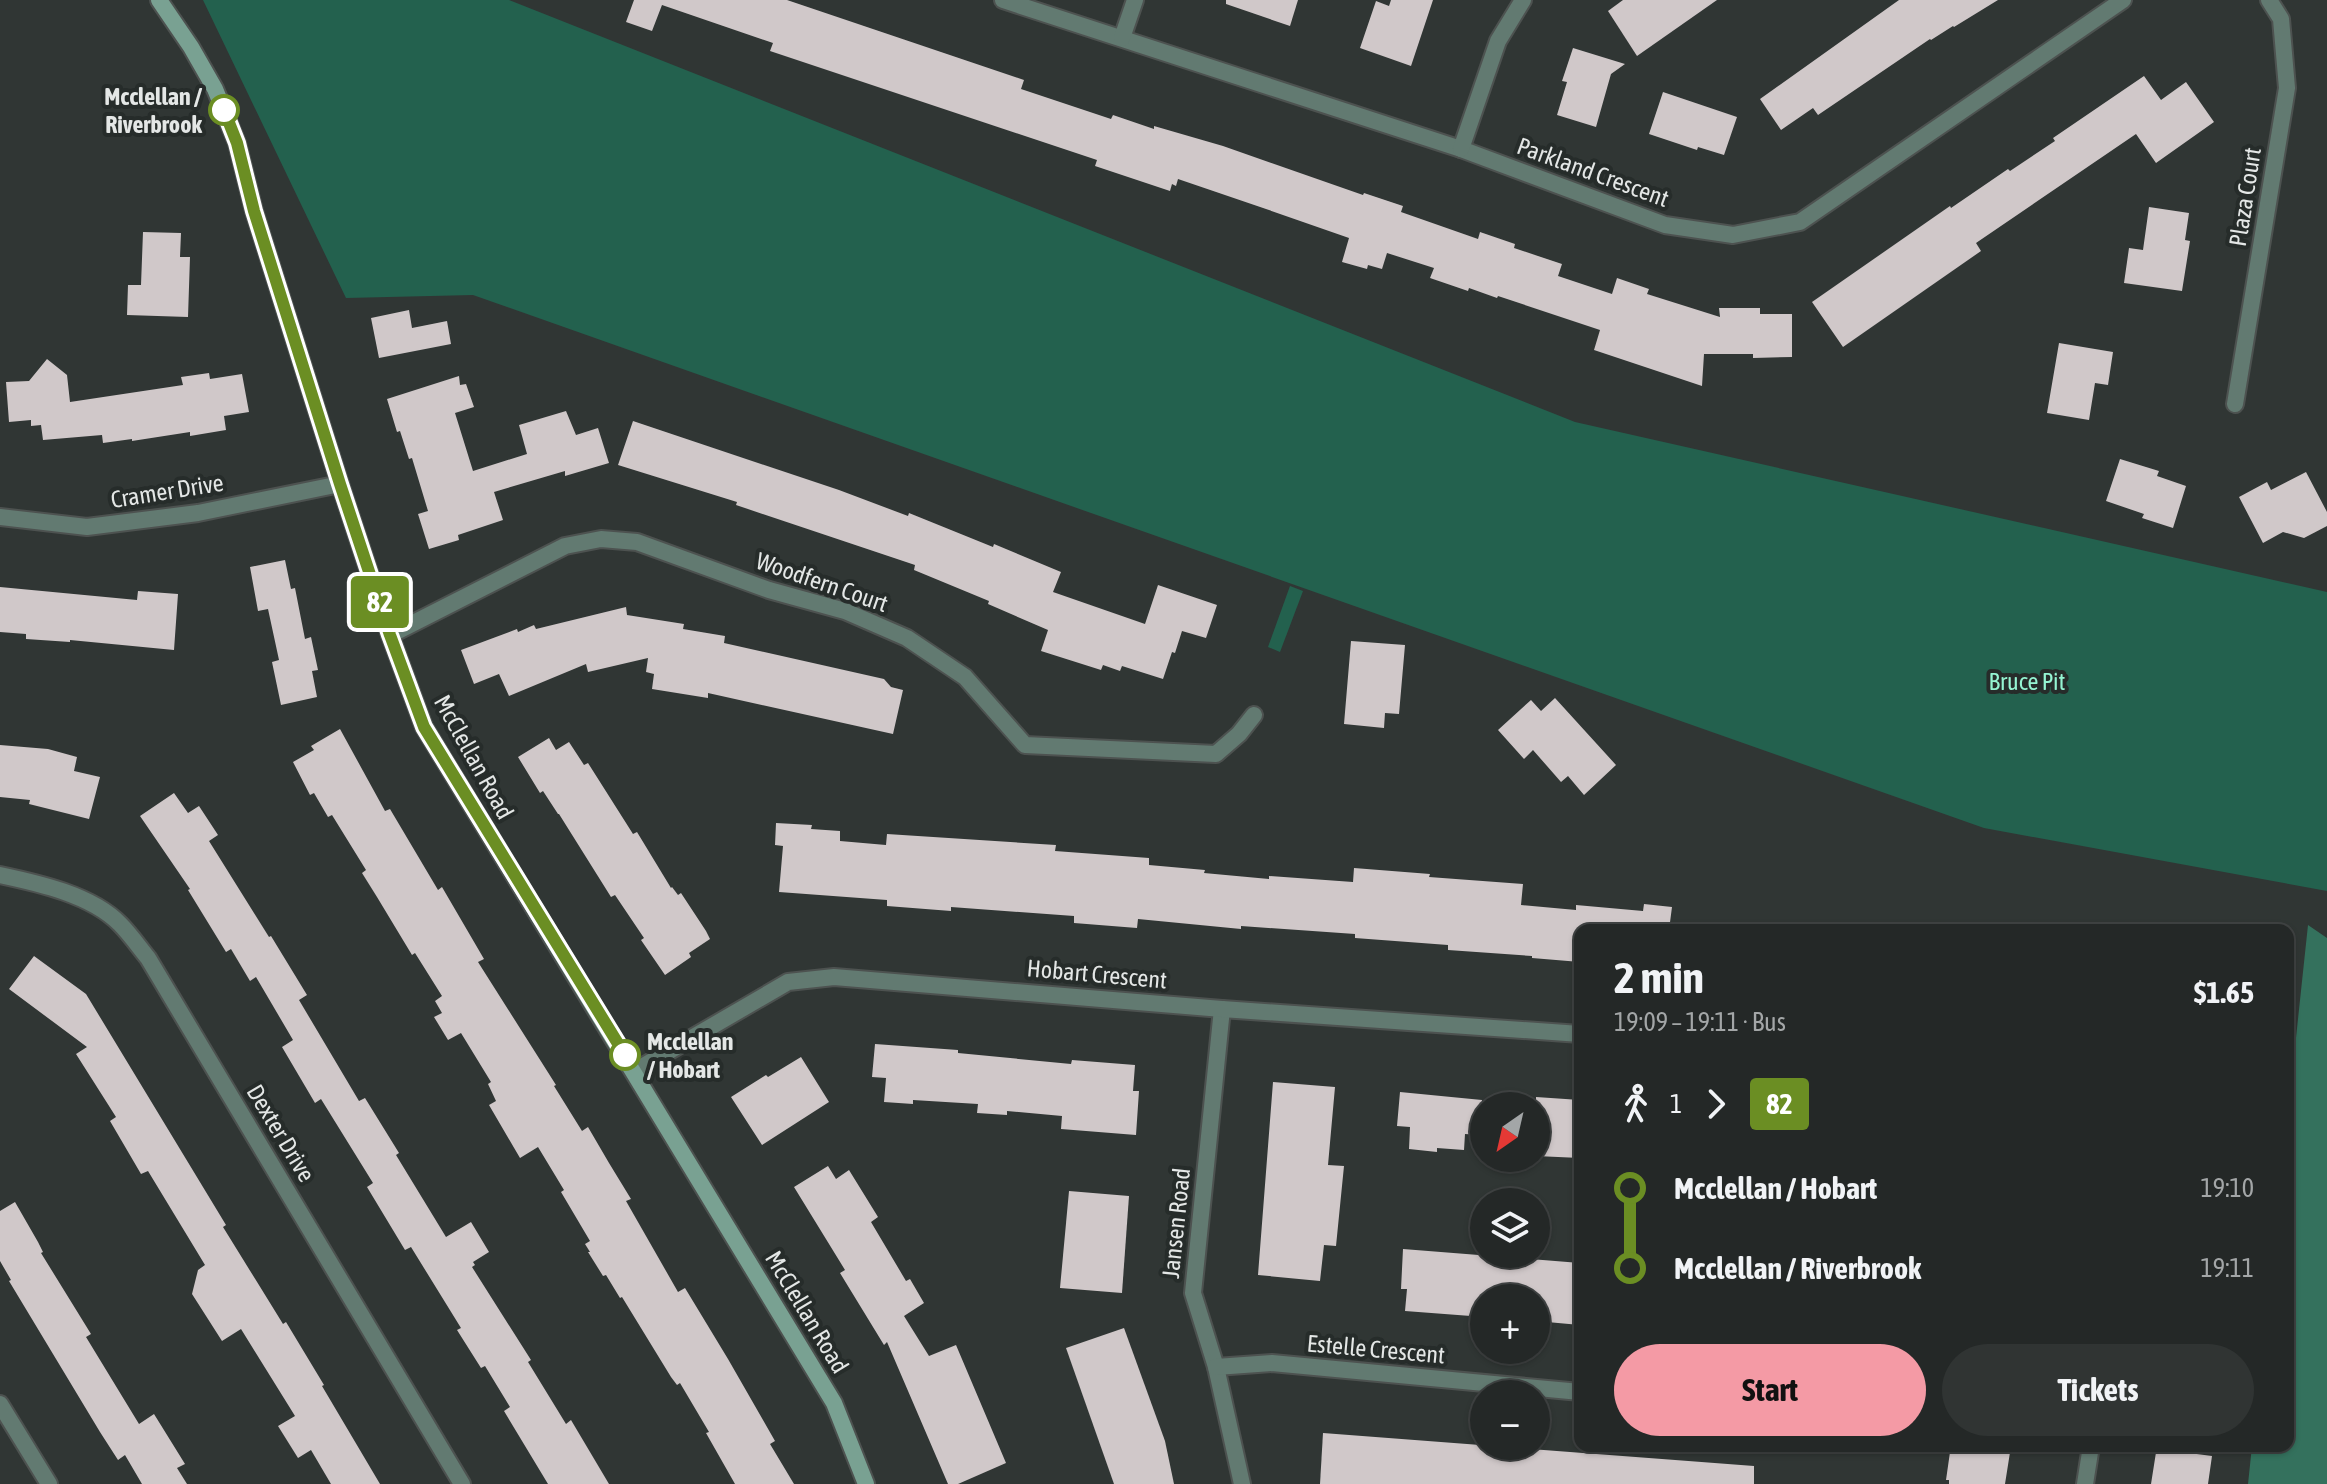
<!DOCTYPE html>
<meta charset="utf-8">
<style>
body{margin:0;font-family:"Asap Condensed",sans-serif;background:#303433;color:#f1f3f6;height:100vh;display:flex;flex-direction:column;font-size:30px;white-space:nowrap}
*{box-sizing:border-box;margin:0}
p{font-size:26px;color:#a3a6a7}
.icon{flex:none;width:44px;height:44px;fill:none;stroke:currentColor;stroke-width:2;stroke-linecap:round;stroke-linejoin:round}
.map{position:relative;flex:1;overflow:hidden}
.drawer{position:absolute;left:1574px;top:924px;width:720px;height:528px;display:flex;flex-direction:column;background:#242827;border-radius:16px;box-shadow:0 2px 6px #0004,0 0 0 2px #414444}
.drawer>*{flex:none}
.badge{padding:0 16px;border-radius:6px;font-size:28px;line-height:52px}
.needle{width:52px;rotate:214deg}
.fabs{position:absolute;left:1470px;top:1092px;display:grid;gap:16px}
.fabs a{display:grid;place-items:center;width:80px;height:80px;border-radius:50%;background:#242827;box-shadow:0 2px 6px #0004,0 0 0 2px #414444;font-size:40px}
.map>.badge{position:absolute;translate:-50% -50%;box-shadow:0 0 0 4px #fff}
.legs{display:flex;align-items:center;gap:12px;height:88px;padding:0 40px;font-size:26px}
.legs p{margin-inline-start:auto}
.summary{display:flex;align-items:center;justify-content:space-between;height:136px;padding:0 40px}
h1{font-size:44px;font-weight:700;line-height:60px}
.button{display:flex;gap:16px;margin-top:auto;padding:16px 40px}
.button a{flex:1;height:92px;border-radius:48px;background:#f49aa5;color:#111;font-size:32px;font-weight:700;line-height:92px;text-align:center}
.button a+a{background:#303433;color:#f1f3f6}
ul{padding:0 40px;list-style:none}
li{display:flex;align-items:center;gap:28px;height:80px;font-size:30px}
li i{display:grid;place-items:center;width:12px;height:100%;margin:0 10px;background:currentColor}
li i::after{content:'';width:20px;height:20px;margin:-10px;border:6px solid;border-radius:50%;background:#242827}
li p{margin-inline-start:auto}
li:first-child i{background:linear-gradient(#0000 50%,currentColor 0)}
li:last-child i{background:linear-gradient(currentColor 50%,#0000 0)}
.map>svg:first-child{display:block}
.green{fill:#23614e}
.forest{fill:#34715d}
.building{fill:#d0c8c9}
.lines{fill:none;stroke-linecap:round;stroke-linejoin:round}
.street-casing{stroke:#4d5250;stroke-width:20}
.secondary-casing{stroke:#4d5250;stroke-width:20}
.street{stroke:#627a71;stroke-width:16}
.secondary{stroke:#79a192;stroke-width:16}
.line-1-casing{stroke:#fff;stroke-width:18}
.line-1{stroke:#6b8e23;stroke-width:12}
.stop-1-dot{fill:#fff;stroke:#6b8e23;stroke-width:4}
.labels{text-anchor:middle;dominant-baseline:central;stroke-width:8;stroke-linejoin:round;paint-order:stroke}
.stop-label{font-size:24px;font-weight:bold;fill:#e4e7e6;stroke:#262c2a;text-anchor:end}
.street-label{font-size:24px;fill:#e4e7e6;stroke:#262c2a}
.park-label{font-size:24px;fill:#95f4d2;stroke:#262c2a}
</style>
<div class="map">
<svg width="2327" height="1484" viewBox="0 0 2327 1484">
<rect width="100%" height="100%" fill="#303634"/>
<g class="green">
<path d="M203,0H509L1575,422L2327,592V891L1984,828L473,295L346,298Z"/>
<path d="M1290,586L1303,591L1280,652L1268,647Z"/>
</g>
<path class="forest" d="M2308,925L2327,938V1484H2248L2252,1446H2288V1113Z"/>
<g class="building">
<path d="M634,0H787L1024,80L1021,89L1111,119L1113,115L1154,129V126L1223,146L1363,195L1364,193L1403,206L1401,212L1478,239L1480,232L1515,244L1514,248L1562,264L1558,276L1612,294L1617,278L1649,289L1647,294L1720,317L1719,308H1760V314H1792V357L1753,358V354H1704L1702,386L1594,350L1600,330L1498,296L1497,298L1469,288L1468,291L1430,278L1434,268L1387,253L1382,269L1368,265L1367,269L1342,262L1349,238L1266,209L1178,179L1176,186L1172,184L1170,191L1095,166L1097,160L770,51L773,43L662,5L652,31L626,22Z"/>
<path d="M1226,0H1298L1290,26L1226,4Z"/>
<path d="M1391,0H1433L1411,66L1360,48L1376,1L1389,6Z"/>
<path d="M1623,0H1717L1637,56L1608,11Z"/>
<path d="M1899,0H1998L1954,27L1953,26L1931,40L1930,39L1818,115L1813,108L1781,130L1760,99Z"/>
<path d="M1573,48L1625,64L1611,74L1596,127L1557,115L1567,82L1562,81Z"/>
<path d="M2144,76L2161,100L2186,82L2214,122L2156,163L2136,134L1976,243L1981,251L1843,347L1812,302L1950,206L1951,208L2008,169L2010,171L2055,141L2053,138Z"/>
<path d="M1663,92L1737,117L1724,155L1698,147L1697,150L1649,134Z"/>
<path d="M2149,207L2189,213L2185,240L2190,241L2182,291L2124,283L2129,248L2143,250Z"/>
<path d="M143,232L181,233L180,257H190L188,317L127,315L128,285H141Z"/>
<path d="M409,310L412,328L447,321L451,344L379,358L371,318Z"/>
<path d="M2059,343L2113,352L2108,385L2095,383L2089,420L2047,413Z"/>
<path d="M47,359L67,375L70,402L183,385L181,377L209,373L210,379L242,374L249,412L224,416L226,430L190,436V432L132,441V439L103,443L102,435L43,440L41,425L31,426V420L9,422L6,382L29,381Z"/>
<path d="M459,376L460,385L466,384L474,407L455,413L473,471L527,454L519,425L566,411L576,435L598,428L609,463L565,476V471L494,492L503,520L458,535L459,540L429,549L418,514L428,511L412,458L409,459L400,431L397,432L387,399Z"/>
<path d="M633,421L839,490L908,516L909,513L993,547L994,544L1061,572L1053,592L1145,624L1158,585L1217,605L1206,638L1182,631L1175,653L1172,652L1163,679L1122,666L1120,671L1103,665L1101,670L1041,651L1048,630L988,604L989,601L914,570L915,565L736,505L737,502L618,465Z"/>
<path d="M2120,459L2159,471L2157,476L2186,486L2173,528L2142,518L2144,514L2106,501Z"/>
<path d="M2306,472L2327,512V526L2304,538L2283,532L2263,543L2239,497L2267,482L2271,490Z"/>
<path d="M285,560L291,589L295,588L305,639L311,637L318,670L312,671L317,697L281,705L272,662L279,660L268,609L258,611L250,567Z"/>
<path d="M0,587L137,600L138,591L178,594L174,650L70,640V642L26,639V634L0,632Z"/>
<path d="M626,607L627,615L684,624L683,629L725,636L724,643L884,679L891,687L903,690L893,734L708,693V698L652,689L654,674L646,672L648,658L588,672L586,664L509,696L499,674L474,684L461,650L517,629L518,632L534,625L536,629Z"/>
<path d="M1351,641L1405,645L1399,714L1385,713L1384,728L1344,724Z"/>
<path d="M1555,698L1616,765L1584,795L1568,776L1561,782L1533,750L1524,759L1498,730L1531,700L1541,711Z"/>
<path d="M340,729L385,811L390,809L438,890L442,887L484,959L478,962L556,1085L554,1086L582,1131L588,1127L609,1163L631,1199L626,1201L678,1292L685,1288L728,1359L775,1441L770,1444L794,1484H735L706,1433L709,1432L680,1383L677,1385L671,1377L622,1297L620,1298L606,1275L603,1276L588,1252H590L585,1244L590,1241L561,1192L564,1190L538,1147L520,1158L489,1105L496,1101L488,1084L491,1082L461,1033L448,1040L434,1017L442,1013L435,1001L442,996L415,953L412,955L377,897L362,873L366,870L332,815L328,817L314,793L310,795L293,762L314,750L311,746Z"/>
<path d="M549,738L556,750L569,742L584,765L588,763L633,834L637,832L671,888L672,887L678,895L681,893L706,931L710,939L689,953L691,957L665,975L641,940L644,938L615,895L611,897L559,814H558L543,791L540,793L518,757Z"/>
<path d="M0,745L48,749L77,757L74,771L100,777L89,819L29,804L30,800L0,797Z"/>
<path d="M174,793L188,813L199,806L218,835L209,841L269,937L271,936L307,995L299,1000L359,1101L365,1098L399,1153L396,1155L446,1237L471,1222L489,1252L473,1262L475,1265L472,1267L531,1360L528,1362L566,1424L571,1420L609,1484H548L504,1411L510,1407L485,1366L481,1368L457,1330L461,1328L411,1247L405,1250L367,1187L373,1183L321,1099L315,1103L282,1047L293,1040L256,977L250,981L231,949L226,952L188,890L190,889L140,816Z"/>
<path d="M776,823L812,825L811,829L840,831V841L886,845L887,834L1056,845L1055,851L1149,858V865L1205,870L1204,873L1269,879V876L1353,882L1354,868L1430,874L1429,877L1523,884L1521,905L1576,910V905L1643,911L1644,904L1672,907L1669,930H1580V962L1532,958V956L1448,950V945L1355,938V934L1241,926V929L1138,919L1137,928L1074,923V916L951,907V911L887,906V900L779,892L783,846L775,845Z"/>
<path d="M34,956L86,994L226,1225L223,1227L283,1324L286,1322L324,1385L322,1386L380,1484H331L311,1450L298,1458L278,1426L295,1416L241,1329L222,1341L192,1294L198,1270L205,1265L148,1171L141,1174L110,1121L116,1117L76,1054L87,1047L9,989Z"/>
<path d="M875,1044L958,1050V1053L1071,1064L1072,1060L1135,1065L1133,1091H1139L1136,1135L1061,1129L1062,1116L1007,1111V1115L977,1113L978,1104L913,1100V1104L884,1102L886,1078L872,1077Z"/>
<path d="M801,1057L829,1102L762,1145L731,1097L766,1075L768,1077Z"/>
<path d="M1273,1082L1335,1087L1328,1165L1344,1166L1336,1246L1324,1245L1320,1281L1258,1275Z"/>
<path d="M1400,1092L1482,1100L1479,1135L1465,1134L1464,1150L1437,1148V1152L1409,1149L1410,1127L1397,1126Z"/>
<path d="M1536,1097L1580,1100V1158L1536,1156Z"/>
<path d="M828,1166L836,1179L849,1170L878,1217L871,1222L906,1281L910,1279L924,1303L904,1316L929,1356L956,1345L1006,1463L958,1484H948L887,1342L884,1345L840,1273L845,1270L794,1187Z"/>
<path d="M1069,1191L1129,1196L1122,1293L1060,1288Z"/>
<path d="M15,1202L38,1242L43,1252L41,1253L91,1334L86,1337L139,1424L154,1414L185,1464L177,1468L187,1484H142L125,1455L118,1460L100,1432L9,1281L11,1280L0,1261V1211Z"/>
<path d="M1403,1249L1580,1263V1325L1536,1321V1298H1484V1317L1405,1311L1407,1289H1401Z"/>
<path d="M1124,1328L1165,1441L1174,1484H1114L1066,1348Z"/>
<path d="M1323,1433L1754,1466V1484H1320Z"/>
<path d="M1954,1446H2011L2005,1484H1949V1480H1946L1950,1452H1953Z"/>
<path d="M2157,1446L2189,1448V1453L2212,1456L2208,1484H2151Z"/>
</g>
<g class="lines">
<defs>
<g id="street">
<path d="M1003,0L1461,149L1665,225L1733,235L1800,222L2123,0"/>
<path d="M1122,38L1135,0"/>
<path d="M1461,149L1498,41L1523,0"/>
<path d="M2235,404L2287,88L2281,19L2269,0"/>
<path d="M0,517L87,527L198,513L340,484"/>
<path d="M390,635L565,546L601,539L637,542L769,590L845,611L907,638L965,677L1025,745L1216,754L1239,734L1254,715"/>
<path d="M0,875C38,883 92,895 120,924C130,934 139,947 148,958L462,1484"/>
<path d="M1222,1009L1193,1293L1216,1367L1242,1484"/>
<path d="M635,1071L788,982L834,977L1222,1009L1580,1034"/>
<path d="M1216,1367L1272,1363L1580,1392"/>
<path d="M0,1404L49,1484"/>
<path d="M2085,1484L2091,1446"/>
</g>
<path id="secondary" d="M159,0L191,47L215,89L237,143L254,211L340,484L390,635L424,727L834,1403L866,1484"/>
</defs>
<use href="#street" class="street-casing"/>
<use href="#secondary" class="secondary-casing"/>
<use href="#street" class="street"/>
<use href="#secondary" class="secondary"/>
</g>
<g class="lines">
<defs>
<path id="line-1" d="M224,110L237,143L254,211L340,484L390,635L424,727L625,1055"/>
</defs>
<use href="#line-1" class="line-1-casing"/>
<use href="#line-1" class="line-1"/>
</g>
<g class="stop-1-dot">
<circle cx="224" cy="110" r="14"/>
<circle cx="625" cy="1055" r="14"/>
</g>
<g class="labels">
<g class="stop-label">
<text x="202" y="96">Mcclellan /<tspan x="202" dy="28">Riverbrook</tspan></text>
<text x="647" y="1041" text-anchor="start">Mcclellan<tspan x="647" dy="28">/ Hobart</tspan></text>
</g>
<g class="street-label">
<text transform="translate(1593 172) rotate(20)">Parkland Crescent</text>
<text transform="translate(2245 197) rotate(-81)">Plaza Court</text>
<text transform="translate(167 491) rotate(-9)">Cramer Drive</text>
<text transform="translate(822 582) rotate(19)">Woodfern Court</text>
<text transform="translate(474 757) rotate(61)">McClellan Road</text>
<text transform="translate(1097 974) rotate(5)">Hobart Crescent</text>
<text transform="translate(281 1133) rotate(59)">Dexter Drive</text>
<text transform="translate(1176 1223) rotate(-84)">Jansen Road</text>
<text transform="translate(807 1312) rotate(59)">McClellan Road</text>
<text transform="translate(1376 1349) rotate(5)">Estelle Crescent</text>
</g>
<g class="park-label">
<text x="2027" y="681">Bruce Pit</text>
</g>
</g>
</svg>
<div class="fabs">
<a><svg class="needle" viewBox="-14 -14 28 28"><path d="M0-13l5 13h-10z" fill="#e53935"/><path d="M0 13l5-13h-10z" fill="#a3a6a7"/></svg></a>
<a><svg class="icon" aria-label="layers" viewBox="0 0 24 24"><path d="M12 4l9 5-9 5-9-5zM3 14l9 5 9-5"/></svg></a>
<a>+</a>
<a>−</a>
</div>
<b class="badge" style="left:380px;top:602px;background:#6b8e23;color:#fff">82</b>
<section class="drawer">
<div class="summary"><div><h1>2 min</h1><p>19:09 – 19:11 · Bus</p></div><b>$1.65</b></div>
<div class="legs"><svg class="icon" aria-label="walk" viewBox="0 0 24 24"><circle cx="13" cy="4" r="2"/><path d="M13 8l-2 6 4 7M11 14l-3 7M7 12l3-4h3l4 4"/></svg>1<svg class="icon" aria-label="forward" viewBox="0 0 24 24"><path d="M9 5l7 7-7 7"/></svg><b class="badge" style="background:#6b8e23;color:#fff">82</b></div>
<ul>
<li><i style="color:#6b8e23"></i><b>Mcclellan / Hobart</b><p>19:10</p></li>
<li><i style="color:#6b8e23"></i><b>Mcclellan / Riverbrook</b><p>19:11</p></li>
</ul>
<div class="button"><a>Start</a><a>Tickets</a></div>
</section>
</div>
